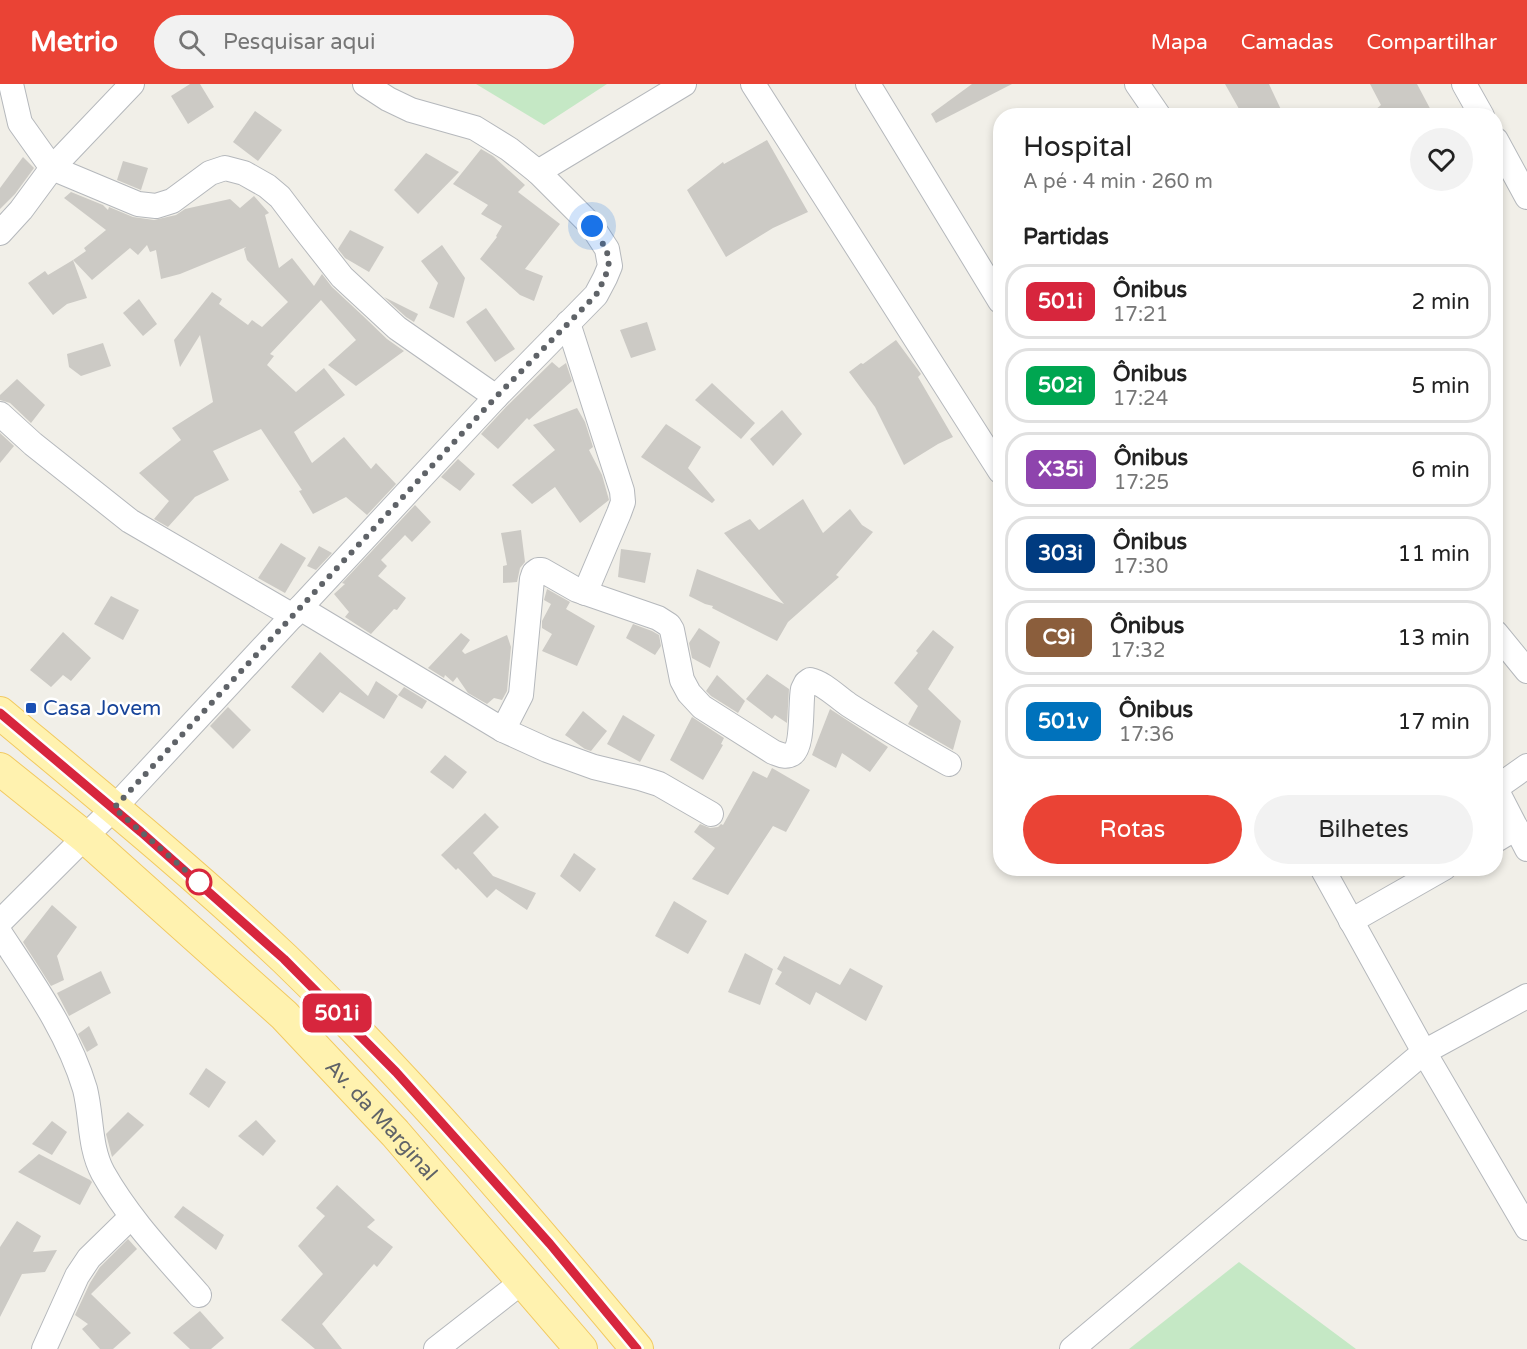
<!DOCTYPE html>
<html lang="pt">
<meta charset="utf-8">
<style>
body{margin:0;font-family:"Varela Round",sans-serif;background:#f2f2f2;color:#222;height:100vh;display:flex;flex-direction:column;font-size:22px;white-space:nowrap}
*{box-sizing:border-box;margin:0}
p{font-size:20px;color:#767676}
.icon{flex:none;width:33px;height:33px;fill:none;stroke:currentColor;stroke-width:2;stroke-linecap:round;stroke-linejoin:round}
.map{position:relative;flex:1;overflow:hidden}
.side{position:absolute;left:993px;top:24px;width:510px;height:768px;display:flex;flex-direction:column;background:#fff;border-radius:24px;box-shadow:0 3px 9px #0003}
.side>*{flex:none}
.badge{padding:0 12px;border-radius:9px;font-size:21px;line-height:39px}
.you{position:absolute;width:30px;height:30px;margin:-15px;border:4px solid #fff;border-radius:50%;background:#1a73e8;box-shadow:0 0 0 9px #1a73e833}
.map>.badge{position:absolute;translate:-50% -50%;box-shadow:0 0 0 3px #fff}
h2{padding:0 30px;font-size:22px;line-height:54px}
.round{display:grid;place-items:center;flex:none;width:63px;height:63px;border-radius:32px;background:#f2f2f2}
.headline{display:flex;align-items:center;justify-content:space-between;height:102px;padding:0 30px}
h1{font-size:28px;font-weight:600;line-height:45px}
.primary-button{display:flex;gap:12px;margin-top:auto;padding:12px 30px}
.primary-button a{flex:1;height:69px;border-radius:36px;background:#ea4335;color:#fff;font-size:24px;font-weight:600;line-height:69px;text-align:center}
.primary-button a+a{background:#f2f2f2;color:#222}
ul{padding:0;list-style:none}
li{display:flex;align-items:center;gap:18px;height:75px;margin:0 12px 9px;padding:0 18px;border:3px solid #e0e0e0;border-radius:24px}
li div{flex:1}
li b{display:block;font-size:22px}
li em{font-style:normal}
li .badge{min-width:66px;font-weight:700;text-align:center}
header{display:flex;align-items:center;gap:36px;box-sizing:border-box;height:84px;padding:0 30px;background:#ea4335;color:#fff}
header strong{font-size:28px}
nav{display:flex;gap:33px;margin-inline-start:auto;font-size:21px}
.search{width:420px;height:54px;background:#f2f2f2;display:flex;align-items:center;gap:15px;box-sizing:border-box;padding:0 21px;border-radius:33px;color:#767676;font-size:22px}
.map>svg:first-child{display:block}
.green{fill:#c5e8c5}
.building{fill:#cccac5}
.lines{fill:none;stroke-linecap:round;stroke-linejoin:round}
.minor-casing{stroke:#b5b8bc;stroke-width:26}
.major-casing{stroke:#f2c960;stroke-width:34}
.minor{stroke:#fff;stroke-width:24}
.major{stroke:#fff2af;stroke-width:32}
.line-casing{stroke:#fff;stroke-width:14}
.line{stroke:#d7263d;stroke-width:9}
.walk{stroke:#5f6368;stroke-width:6;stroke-dasharray:0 10.8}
.transit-dot{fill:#1a4fb4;stroke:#fff;stroke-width:2}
.stop-dot{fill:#fff;stroke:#d7263d;stroke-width:3}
.labels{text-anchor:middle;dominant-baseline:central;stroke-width:5;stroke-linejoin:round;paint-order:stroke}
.transit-label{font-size:21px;fill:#164399;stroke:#fff;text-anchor:start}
.street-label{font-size:21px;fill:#5f6368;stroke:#fff}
</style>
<header>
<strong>Metrio</strong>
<div class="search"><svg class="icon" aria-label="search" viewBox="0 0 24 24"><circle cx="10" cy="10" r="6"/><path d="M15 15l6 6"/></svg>Pesquisar aqui</div>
<nav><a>Mapa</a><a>Camadas</a><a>Compartilhar</a></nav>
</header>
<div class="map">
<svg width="1527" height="1265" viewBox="0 0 1527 1265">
<rect width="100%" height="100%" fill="#f1efe8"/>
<g class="green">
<path d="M476,0H607L544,41Z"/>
<path d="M1239,1178L1356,1265H1129Z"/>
</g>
<g class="building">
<path d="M190,0H200L214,23L188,40L171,12Z"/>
<path d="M972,0H1012L936,39L931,30Z"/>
<path d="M1225,0H1269L1284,32H1243Z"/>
<path d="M1370,0H1417L1434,32H1368L1381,21Z"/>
<path d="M255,27L282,46L258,77L233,58Z"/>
<path d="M767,56L808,128L773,144L726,173L687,106L723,78L724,80Z"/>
<path d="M481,65L493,72L525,101L518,108L560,140L525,185L543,192L534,217L520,211L480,175L497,153L496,152L502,142L481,130L488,121L453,100Z"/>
<path d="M426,69L459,88L418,130L394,106Z"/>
<path d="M23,73L34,84L15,110L0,125V104Z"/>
<path d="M123,77L148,84L141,106L117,96Z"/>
<path d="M71,108L103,121L108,126L109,123L133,133L154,136L176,131L185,125L230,115L240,124L254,112L269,129L265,131L279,184L292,174L314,202L322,190L332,203L362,231L387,255L404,267L356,302L328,281L356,256L321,216L270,270L274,272L267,281L296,308L324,284L345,311L294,348L312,379L344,353L371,385L376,379L396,400L367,431L346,413L313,430L299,407L302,406L261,345L213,367L229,396L195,413L168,443L154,435L169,417L139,389L181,356L172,344L213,318L200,251L180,283L174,256L212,208L222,215L219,220L248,241L252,236L262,243L288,218L247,176L244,165L246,163L180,190L161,195L156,166L150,168L147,161L138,171L130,164L92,196L73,176L86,167L84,164L106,146L64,114Z"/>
<path d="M350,146L384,163L369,188L345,174L338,165Z"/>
<path d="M442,161L465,194L454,234L429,224L438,199L421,177Z"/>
<path d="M73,176L87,214L67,220L53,231L28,199L45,187L48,191Z"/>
<path d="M384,213L418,230L414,238L406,233Z"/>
<path d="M139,215L157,240L143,252L123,229Z"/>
<path d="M486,224L515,265L495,278L466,238Z"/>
<path d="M647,238L656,266L631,274L620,246Z"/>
<path d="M896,256L921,290L918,293L953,353L938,360L904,381L875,323L849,288L861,279L863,280Z"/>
<path d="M103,259L111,282L81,292L69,283L67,270Z"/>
<path d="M552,278L559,284L566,279L572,297L529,336L527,334L498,365L481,350L506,323Z"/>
<path d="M17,295L45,321L31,339L10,319L0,316V311Z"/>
<path d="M712,299L755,339L741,355L695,316Z"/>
<path d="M577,324L585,338L593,363L589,366L602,391L609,416L580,439L555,403L532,420L512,401L555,366L533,341Z"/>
<path d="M782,326L802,350L773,382L750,355Z"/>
<path d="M666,340L701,363L688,384L715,416L712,419L641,373Z"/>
<path d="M0,349L14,362L0,379Z"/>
<path d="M458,375L475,390L460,407L441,393Z"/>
<path d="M803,415L823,449L850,425L862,441L873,448L836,491L839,493L788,538L777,557L712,524L713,522L705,520L689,512L697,485L784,520L724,449L750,435L759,446Z"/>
<path d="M415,421L431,438L412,458L405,451L381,476L387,482L378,492L406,514L397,526L394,525L371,550L345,533L349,528L334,510L345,500L342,499Z"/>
<path d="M521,446L525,478L520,484L517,498L503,499V482L507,481L501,449Z"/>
<path d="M281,459L306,474L285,509L258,494Z"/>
<path d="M319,462L332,469L316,486L307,482Z"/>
<path d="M621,465L651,469L645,499L618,493Z"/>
<path d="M547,505L570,518L566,525L595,542L577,582L542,567L552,550L542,544V537L551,520L544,516Z"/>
<path d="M111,512L139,526L123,556L94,540Z"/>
<path d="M633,540L652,547L659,551L661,562L655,571L626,554Z"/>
<path d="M699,544L720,558L710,584L692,574L689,559Z"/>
<path d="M933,546L954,563L928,605L961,637L953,666L908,640L918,622L894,599L918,569L916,567Z"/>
<path d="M63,548L91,574L71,597L63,591L51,603L30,586Z"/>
<path d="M461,549L470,556L462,567L465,570L507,551L511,563L507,607L502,616L494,614L487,620L468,609L457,593L453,598L445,591L444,594L428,584Z"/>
<path d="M320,568L368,612L376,597L398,612L384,635L340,608L323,629L291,603Z"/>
<path d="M767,590L789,605L787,639L775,631L772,635L746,615Z"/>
<path d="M717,591L745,617L738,629L711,612L706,607Z"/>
<path d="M404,603L427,617L422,625L398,611Z"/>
<path d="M228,623L251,646L233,665L210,642Z"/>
<path d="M830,625L888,663L870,688L842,669L836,684L812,671Z"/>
<path d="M583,627L607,647L591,667L585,665L565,651Z"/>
<path d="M623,631L655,651L640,678L607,660Z"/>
<path d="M692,633L724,654L721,660L723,661L703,696L670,676Z"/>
<path d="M445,671L467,688L453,705L430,688Z"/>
<path d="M772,684L810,706L786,748L773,742L728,811L692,795L715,764L694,748L700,740L710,744L718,743L721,740L723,741L753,687L767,694Z"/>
<path d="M485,729L499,743L473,769L493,792L536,809L527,826L496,805L487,814L458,784L456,786L441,771Z"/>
<path d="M574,769L596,785L580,808L560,792Z"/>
<path d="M674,817L707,837L688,870L655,852Z"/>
<path d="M52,821L77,843L57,872L64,896L51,902L23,858Z"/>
<path d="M745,869L773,885L760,921L728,908Z"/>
<path d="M784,872L840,901L850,884L883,902L866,937L816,908L810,921L775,900L782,888L777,885Z"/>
<path d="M101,887L111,909L69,932L57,909Z"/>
<path d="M89,942L98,961L87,968L78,950Z"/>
<path d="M206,984L226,998L209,1024L189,1010Z"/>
<path d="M128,1028L144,1041L112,1073L106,1050Z"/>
<path d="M256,1036L276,1057L263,1072L238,1052Z"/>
<path d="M52,1037L67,1048L52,1071L32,1060Z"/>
<path d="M39,1070L90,1096L92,1098L80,1121L18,1088Z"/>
<path d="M337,1101L375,1136L367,1143L393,1163L377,1183L374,1180L322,1240L342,1265H315L281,1236L323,1190L298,1162L325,1132L316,1124Z"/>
<path d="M183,1122L224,1151L216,1166L174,1133Z"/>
<path d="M17,1137L41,1152L33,1168L57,1166L45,1188L22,1190L0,1233V1163Z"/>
<path d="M128,1155L137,1165L91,1210L131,1249L113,1265H100L82,1245L88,1240L75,1231L90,1199L100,1183Z"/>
<path d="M200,1227L224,1254L211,1265H190L173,1249Z"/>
</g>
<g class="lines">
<defs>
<g id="minor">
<path d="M11,0L20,39L52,84L138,120L156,122L172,117L210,89L225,84L244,89L267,102L280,113L305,146L342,193L397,244L496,313"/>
<path d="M753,0L1000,387"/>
<path d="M868,0L1000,217"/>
<path d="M1137,0L1159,32"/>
<path d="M1464,0L1482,32"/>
<path d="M1496,56L1527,113"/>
<path d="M538,88L684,0"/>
<path d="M0,149L21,126L52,84L132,0"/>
<path d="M568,239L622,407L623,418L619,429L585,509"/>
<path d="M0,330L33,360L130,437L293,532"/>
<path d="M300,524L503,646L547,666L594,683L640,694L659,700L711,730"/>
<path d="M1496,549L1527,587"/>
<path d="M503,646L521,611L532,495L534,489L538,486H542L577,506L658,534L669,541L672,546L682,596L689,609L702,623L773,668C779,670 785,674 792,670C804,662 800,619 803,605L806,599L810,596C824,599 837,613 849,621C882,642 915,661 949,680"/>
<path d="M1496,704L1527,682"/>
<path d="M1496,705L1527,765"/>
<path d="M1496,756L1516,744"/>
<path d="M1322,784L1424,968L1527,1144"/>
<path d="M1351,837L1444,784"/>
<path d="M0,838L114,724L496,313L596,211L605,194L610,182L607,165L592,142L538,88L509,65L475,44L411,26L388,15L365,0"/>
<path d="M0,849C32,898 68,948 85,1005C92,1033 89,1063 103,1089C129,1135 164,1171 199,1211"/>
<path d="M44,1265L77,1192L89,1174L131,1133"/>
<path d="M436,1265L523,1197"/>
<path d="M1072,1265L1424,968L1527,912"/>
</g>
<g id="major">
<path d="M0,629C96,709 194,789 285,875C411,997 525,1131 637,1265"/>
<path id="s1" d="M0,685L86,754L284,931L395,1049L581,1265"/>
</g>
</defs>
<use href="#minor" class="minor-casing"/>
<use href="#major" class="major-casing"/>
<use href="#minor" class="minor"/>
<use href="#major" class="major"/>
</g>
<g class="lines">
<defs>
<path id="line" d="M0,629L141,748L284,875L396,988L550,1160L637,1265"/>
</defs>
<use href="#line" class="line-casing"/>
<use href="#line" class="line"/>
<path class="walk" d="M199,798L200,799L114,724L496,313L596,211C614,177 613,175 592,142"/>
</g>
<rect class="transit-dot" x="25" y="618" width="12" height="12" rx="3"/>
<circle class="stop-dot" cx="199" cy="798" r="12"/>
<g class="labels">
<g class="transit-label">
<text x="43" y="624">Casa Jovem</text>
</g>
<g class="street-label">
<text stroke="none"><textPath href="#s1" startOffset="519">Av. da Marginal</textPath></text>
</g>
</g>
</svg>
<div class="you" style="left:592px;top:142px"></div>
<b class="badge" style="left:337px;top:929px;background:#d7263d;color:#fff">501i</b>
<section class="side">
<div class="headline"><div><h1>Hospital</h1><p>A pé · 4 min · 260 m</p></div><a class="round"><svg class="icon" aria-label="heart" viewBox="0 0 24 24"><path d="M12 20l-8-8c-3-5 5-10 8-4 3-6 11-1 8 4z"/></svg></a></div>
<h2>Partidas</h2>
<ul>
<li><span class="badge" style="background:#d7263d;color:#fff">501i</span><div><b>Ônibus</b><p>17:21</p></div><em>2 min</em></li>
<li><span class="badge" style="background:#00a651;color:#fff">502i</span><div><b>Ônibus</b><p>17:24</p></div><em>5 min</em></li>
<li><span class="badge" style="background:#8e44ad;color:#fff">X35i</span><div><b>Ônibus</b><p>17:25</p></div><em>6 min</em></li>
<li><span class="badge" style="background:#003b80;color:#fff">303i</span><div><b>Ônibus</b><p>17:30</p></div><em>11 min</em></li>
<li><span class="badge" style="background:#8b5e3c;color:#fff">C9i</span><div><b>Ônibus</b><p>17:32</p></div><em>13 min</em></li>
<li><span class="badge" style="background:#0072bc;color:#fff">501v</span><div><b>Ônibus</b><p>17:36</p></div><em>17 min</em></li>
</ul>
<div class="primary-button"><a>Rotas</a><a>Bilhetes</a></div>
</section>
</div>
